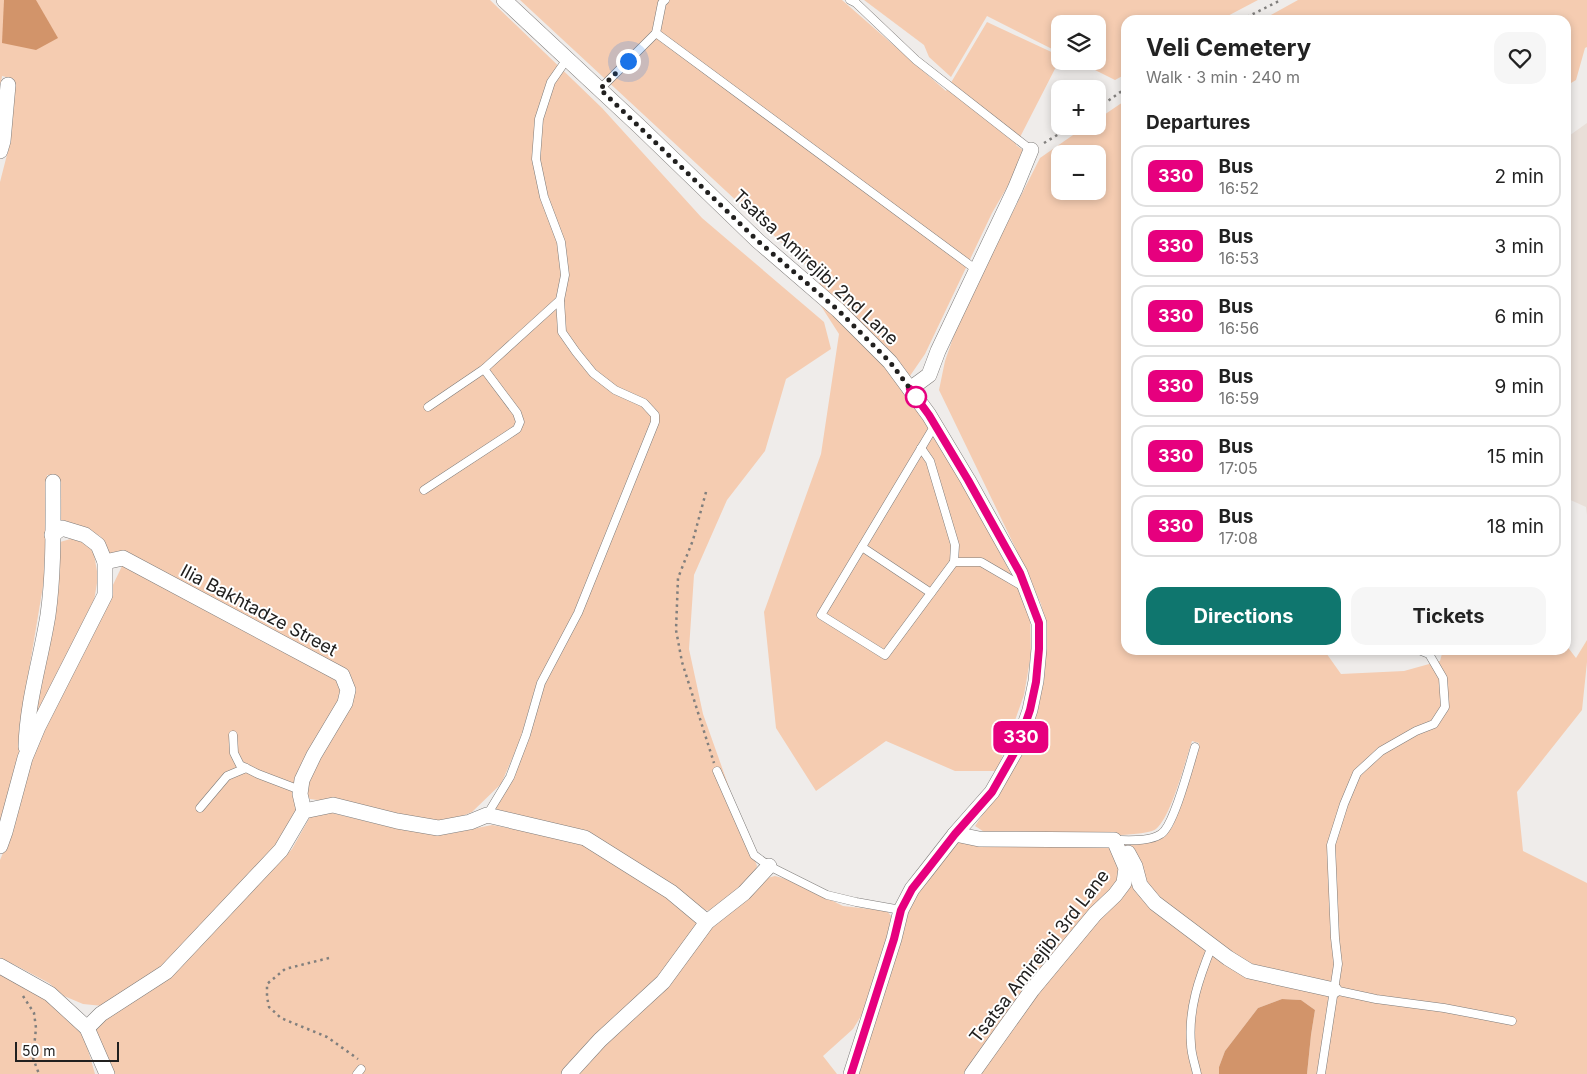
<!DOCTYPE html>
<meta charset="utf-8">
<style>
body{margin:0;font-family:Inter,sans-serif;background:#f6f6f6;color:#222;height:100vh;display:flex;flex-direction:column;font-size:19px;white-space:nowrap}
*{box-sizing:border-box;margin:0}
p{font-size:16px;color:#767676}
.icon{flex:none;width:28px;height:28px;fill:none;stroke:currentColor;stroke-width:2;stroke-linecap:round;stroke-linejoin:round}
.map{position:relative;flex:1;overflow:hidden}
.sheet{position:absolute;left:1121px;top:15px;width:450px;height:640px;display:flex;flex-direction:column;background:#fff;border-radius:15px;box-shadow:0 2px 8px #0003}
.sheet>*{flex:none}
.badge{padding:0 10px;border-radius:8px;font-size:18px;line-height:32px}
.tools{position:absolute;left:1051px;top:15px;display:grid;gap:10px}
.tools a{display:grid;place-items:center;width:55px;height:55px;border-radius:10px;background:#fff;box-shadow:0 2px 8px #0003;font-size:25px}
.scale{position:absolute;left:15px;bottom:12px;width:104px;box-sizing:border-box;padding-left:5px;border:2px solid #21201f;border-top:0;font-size:14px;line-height:18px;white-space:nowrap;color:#21201f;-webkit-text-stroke:4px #fff;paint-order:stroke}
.you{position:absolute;width:25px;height:25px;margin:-12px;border:4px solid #fff;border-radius:50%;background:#1a73e8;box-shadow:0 0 0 8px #1a73e833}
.map>.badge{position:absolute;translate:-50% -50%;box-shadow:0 0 0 2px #fff}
h2{padding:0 25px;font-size:19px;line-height:45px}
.round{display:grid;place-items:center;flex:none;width:52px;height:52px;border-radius:15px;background:#f6f6f6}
.summary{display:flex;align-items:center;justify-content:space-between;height:85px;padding:0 25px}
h1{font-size:24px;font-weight:700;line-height:38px}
.action{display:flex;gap:10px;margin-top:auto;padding:10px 25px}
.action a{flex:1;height:58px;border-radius:15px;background:#0f766e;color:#fff;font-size:20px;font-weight:700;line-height:58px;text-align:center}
.action a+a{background:#f6f6f6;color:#222}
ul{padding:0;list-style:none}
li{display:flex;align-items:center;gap:15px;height:62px;margin:0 10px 8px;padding:0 15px;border:2px solid #e0e0e0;border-radius:15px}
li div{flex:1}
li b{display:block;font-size:19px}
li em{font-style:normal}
li .badge{min-width:55px;font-weight:700;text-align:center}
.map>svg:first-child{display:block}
.built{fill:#e9dfd8}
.green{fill:#f5ccb1;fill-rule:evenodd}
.water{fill:#d2946a}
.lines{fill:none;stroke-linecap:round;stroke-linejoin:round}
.service-casing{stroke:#7e7b79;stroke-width:9}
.minor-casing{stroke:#7e7b79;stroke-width:16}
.path{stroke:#817f7d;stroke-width:2.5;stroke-dasharray:2.5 4;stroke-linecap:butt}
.service{stroke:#fff;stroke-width:8}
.minor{stroke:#fff;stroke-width:15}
.line-casing{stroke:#fff;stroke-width:11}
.line{stroke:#e6007e;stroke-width:8}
.walk{stroke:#21201f;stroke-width:5;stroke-dasharray:0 9}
.stop-dot{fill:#fff;stroke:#e6007e;stroke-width:2.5}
.labels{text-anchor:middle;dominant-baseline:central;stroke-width:4;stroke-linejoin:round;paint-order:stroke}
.street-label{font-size:18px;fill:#21201f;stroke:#fff}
</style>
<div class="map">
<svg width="1587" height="1074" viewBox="0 0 1587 1074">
<rect width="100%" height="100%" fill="#efecea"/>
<path class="built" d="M1587,123V515L1586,507L1566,498V138Z"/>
<g class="green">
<path d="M0,0H490L602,108L702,218L824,322L831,349L786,379L765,451L727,500L694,575L689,649L703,714L757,866C751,888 728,899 710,911L701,909L644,868L494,810L544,682L538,679L519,743L501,784L472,812L448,822L433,821L349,804L310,799L306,795V787L352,688L110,555L100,536L74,525H56L58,476L47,475L44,580L19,730L20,755L0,826V182L10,143L14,79L2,76L0,92Z"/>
<path d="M520,0H842L946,91L987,22L1060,56V59L1016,145L1027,153L992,213L925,354L901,389L941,441L1030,610L1031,654L1024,695L997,771H955L886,741L816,791L776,728L764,612L821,454L839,334L812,292L822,280Z"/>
<path d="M864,0H1258L1220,20H1126V74L1115,80L1077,61H1098V24H1060V53L987,16L951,77L929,57L924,45Z"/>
<path d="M1298,0H1587V47L1585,48L1576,80L1566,86V20H1262Z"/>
<path d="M1126,100V650H1324L1341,674L1404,671L1440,661L1443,650H1566V645L1576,658L1587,640V662L1582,710L1517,792L1523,851L1587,883V1074H1307L1311,1035L1315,1010L1301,1000L1282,999L1258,1008L1225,1051L1219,1067V1074H977L1041,984L1126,889L1120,845C1143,843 1157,845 1173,826L1199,743L1192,741C1185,762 1171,817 1156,829C1143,840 1014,835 989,835L975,826L1012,770L1025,742L1044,679L1046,625L1041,604L1015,547L939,390L945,361L962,312L1040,158L1086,126H1098V119ZM1060,154H1098V191H1060Z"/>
<path d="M74,538L87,543L94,554L98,577L94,601L34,725L53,613L60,542Z"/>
<path d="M123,564L335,677L340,688V696L297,815L275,850L164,965L103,1006L83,1004L64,996L49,983L15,965L0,959V860L13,829L35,747Z"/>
<path d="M328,812L398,829L448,834L492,825L580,841L663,894L699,925L660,975L563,1074H115L94,1027L170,977L292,849L311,815Z"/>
<path d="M956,842L1104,843C1122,854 1120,864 1120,883L966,1074H856L911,900Z"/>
<path d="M775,876L793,881L843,906L887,911L891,916L892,925L866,1008L853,1029L823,1056L837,1074H577L710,926L764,879Z"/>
<path d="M0,974L40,994L84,1036L95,1074H0Z"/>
</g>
<g class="water">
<path d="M4,0H36L58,38L36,50L2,43Z"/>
<path d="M1282,999L1301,1000L1315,1010L1311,1035L1307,1074H1219V1067L1225,1051L1258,1008Z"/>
</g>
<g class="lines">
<defs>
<g id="service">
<path d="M850,0L856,3L916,60L1031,150"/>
<path d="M656,33L978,271"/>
<path d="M600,89L656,33L662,3L665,0"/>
<path d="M428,407L484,369L560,300"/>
<path d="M935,425L821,615L885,655L954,562H981L1024,587"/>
<path d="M921,448L930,461L955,545L954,562"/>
<path d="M424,490L517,429L520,422L517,413L484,369"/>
<path d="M862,547L931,593"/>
<path d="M233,735L234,753L240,765L258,774L300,790"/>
<path d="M717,771L754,855L769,866L827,895L856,902L901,910"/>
<path d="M200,808L227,776L246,768"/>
<path d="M487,815L510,777L526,735L541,683L578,613L655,422V415L644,403L615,390L593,373L576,352L562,332L560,300L565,275L561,242L544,197L536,159L539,119L551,82L567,59"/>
<path d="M1114,840C1128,840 1149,842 1161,834C1174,826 1190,763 1195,747"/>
<path d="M1334,990L1376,999L1444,1008L1512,1021"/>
<path d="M357,1074L361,1069"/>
<path d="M1197,1074C1195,1064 1191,1054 1191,1044C1188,1009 1199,978 1212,946"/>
<path d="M1321,1074L1338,964L1335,938L1331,845L1344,804L1357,773L1381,751L1416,731L1434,724L1445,707L1443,678L1429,654L1419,650"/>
</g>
<g id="minor">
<path d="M504,0L639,126L758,241L838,310L890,362L929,415L968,480L1020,573L1039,623V649L1036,681L1030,710L1017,748L992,792L955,834L927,870L912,889L901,910L894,939L851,1074"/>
<path d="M0,151L3,141L8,85"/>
<path d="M910,389L929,375L938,351L1015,189L1031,150"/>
<path d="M105,562L123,558L342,675L348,690L345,703L314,755L302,780L300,794L304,811"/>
<path d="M26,747C27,702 41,659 48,615C54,572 53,526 53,482"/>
<path d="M955,834L979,839L1114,840L1126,868L1124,883L1115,895L1095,914L1032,990L972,1074"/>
<path d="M0,846L5,832L25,758L38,727L105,595V562L98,545L85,535L62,528L52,535"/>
<path d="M1128,853L1135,866L1140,885L1155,903L1228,958L1249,971L1334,990"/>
<path d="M0,966L50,994L87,1028L107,1074"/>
<path d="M87,1028L101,1014L166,972L281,850L304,811L333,805L397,821L438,828L470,822L487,815L585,838L671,892L707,922"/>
<path d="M569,1074L600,1040L663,982L707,922L744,893L769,866"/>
</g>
</defs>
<use href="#service" class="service-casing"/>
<use href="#minor" class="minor-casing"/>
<g class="path">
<path d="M1241,20L1281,0"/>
<path d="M1098,108L1126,88"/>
<path d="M1044,143L1072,126"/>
<path d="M706,492L693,540L678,578L676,630L682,662L714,763"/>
<path d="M329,958L285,969L267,984V997L269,1007L281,1018L327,1037L358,1059"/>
<path d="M23,996L34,1013L36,1028L33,1058L39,1074"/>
</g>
<use href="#service" class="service"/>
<use href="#minor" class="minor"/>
</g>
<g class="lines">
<defs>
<path id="line" d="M851,1074L894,939L901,910L912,889L927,870L955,834L992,792L1017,748L1030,710L1036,682L1039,649V623L1020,573L968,480L929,415L910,389"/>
</defs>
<use href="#line" class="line-casing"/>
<use href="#line" class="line"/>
<path class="walk" d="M628,61L600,89L758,241L838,310L890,362L920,402L916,397"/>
</g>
<circle class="stop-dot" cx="916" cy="397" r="10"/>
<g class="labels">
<g class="street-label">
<text transform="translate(816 267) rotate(43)">Tsatsa Amirejibi 2nd Lane</text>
<text transform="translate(259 610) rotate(28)">Ilia Bakhtadze Street</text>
<text transform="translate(1039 956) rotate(-52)">Tsatsa Amirejibi 3rd Lane</text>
</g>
</g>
</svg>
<div class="tools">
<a><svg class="icon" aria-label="layers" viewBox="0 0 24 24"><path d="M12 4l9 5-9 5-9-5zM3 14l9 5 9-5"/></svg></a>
<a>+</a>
<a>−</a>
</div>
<div class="scale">50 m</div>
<div class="you" style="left:628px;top:61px"></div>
<b class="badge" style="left:1021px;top:737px;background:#e6007e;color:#fff">330</b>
<section class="sheet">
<div class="summary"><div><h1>Veli Cemetery</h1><p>Walk · 3 min · 240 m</p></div><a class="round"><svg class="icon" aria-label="heart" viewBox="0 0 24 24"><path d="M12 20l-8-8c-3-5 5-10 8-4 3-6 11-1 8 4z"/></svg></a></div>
<h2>Departures</h2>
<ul>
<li><span class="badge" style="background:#e6007e;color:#fff">330</span><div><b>Bus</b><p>16:52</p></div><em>2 min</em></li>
<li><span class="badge" style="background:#e6007e;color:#fff">330</span><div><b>Bus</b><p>16:53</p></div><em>3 min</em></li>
<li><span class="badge" style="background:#e6007e;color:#fff">330</span><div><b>Bus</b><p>16:56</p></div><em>6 min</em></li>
<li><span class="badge" style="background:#e6007e;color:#fff">330</span><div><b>Bus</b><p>16:59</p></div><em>9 min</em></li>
<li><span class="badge" style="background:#e6007e;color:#fff">330</span><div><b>Bus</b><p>17:05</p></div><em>15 min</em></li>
<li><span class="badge" style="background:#e6007e;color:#fff">330</span><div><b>Bus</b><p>17:08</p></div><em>18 min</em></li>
</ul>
<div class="action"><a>Directions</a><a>Tickets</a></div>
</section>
</div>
